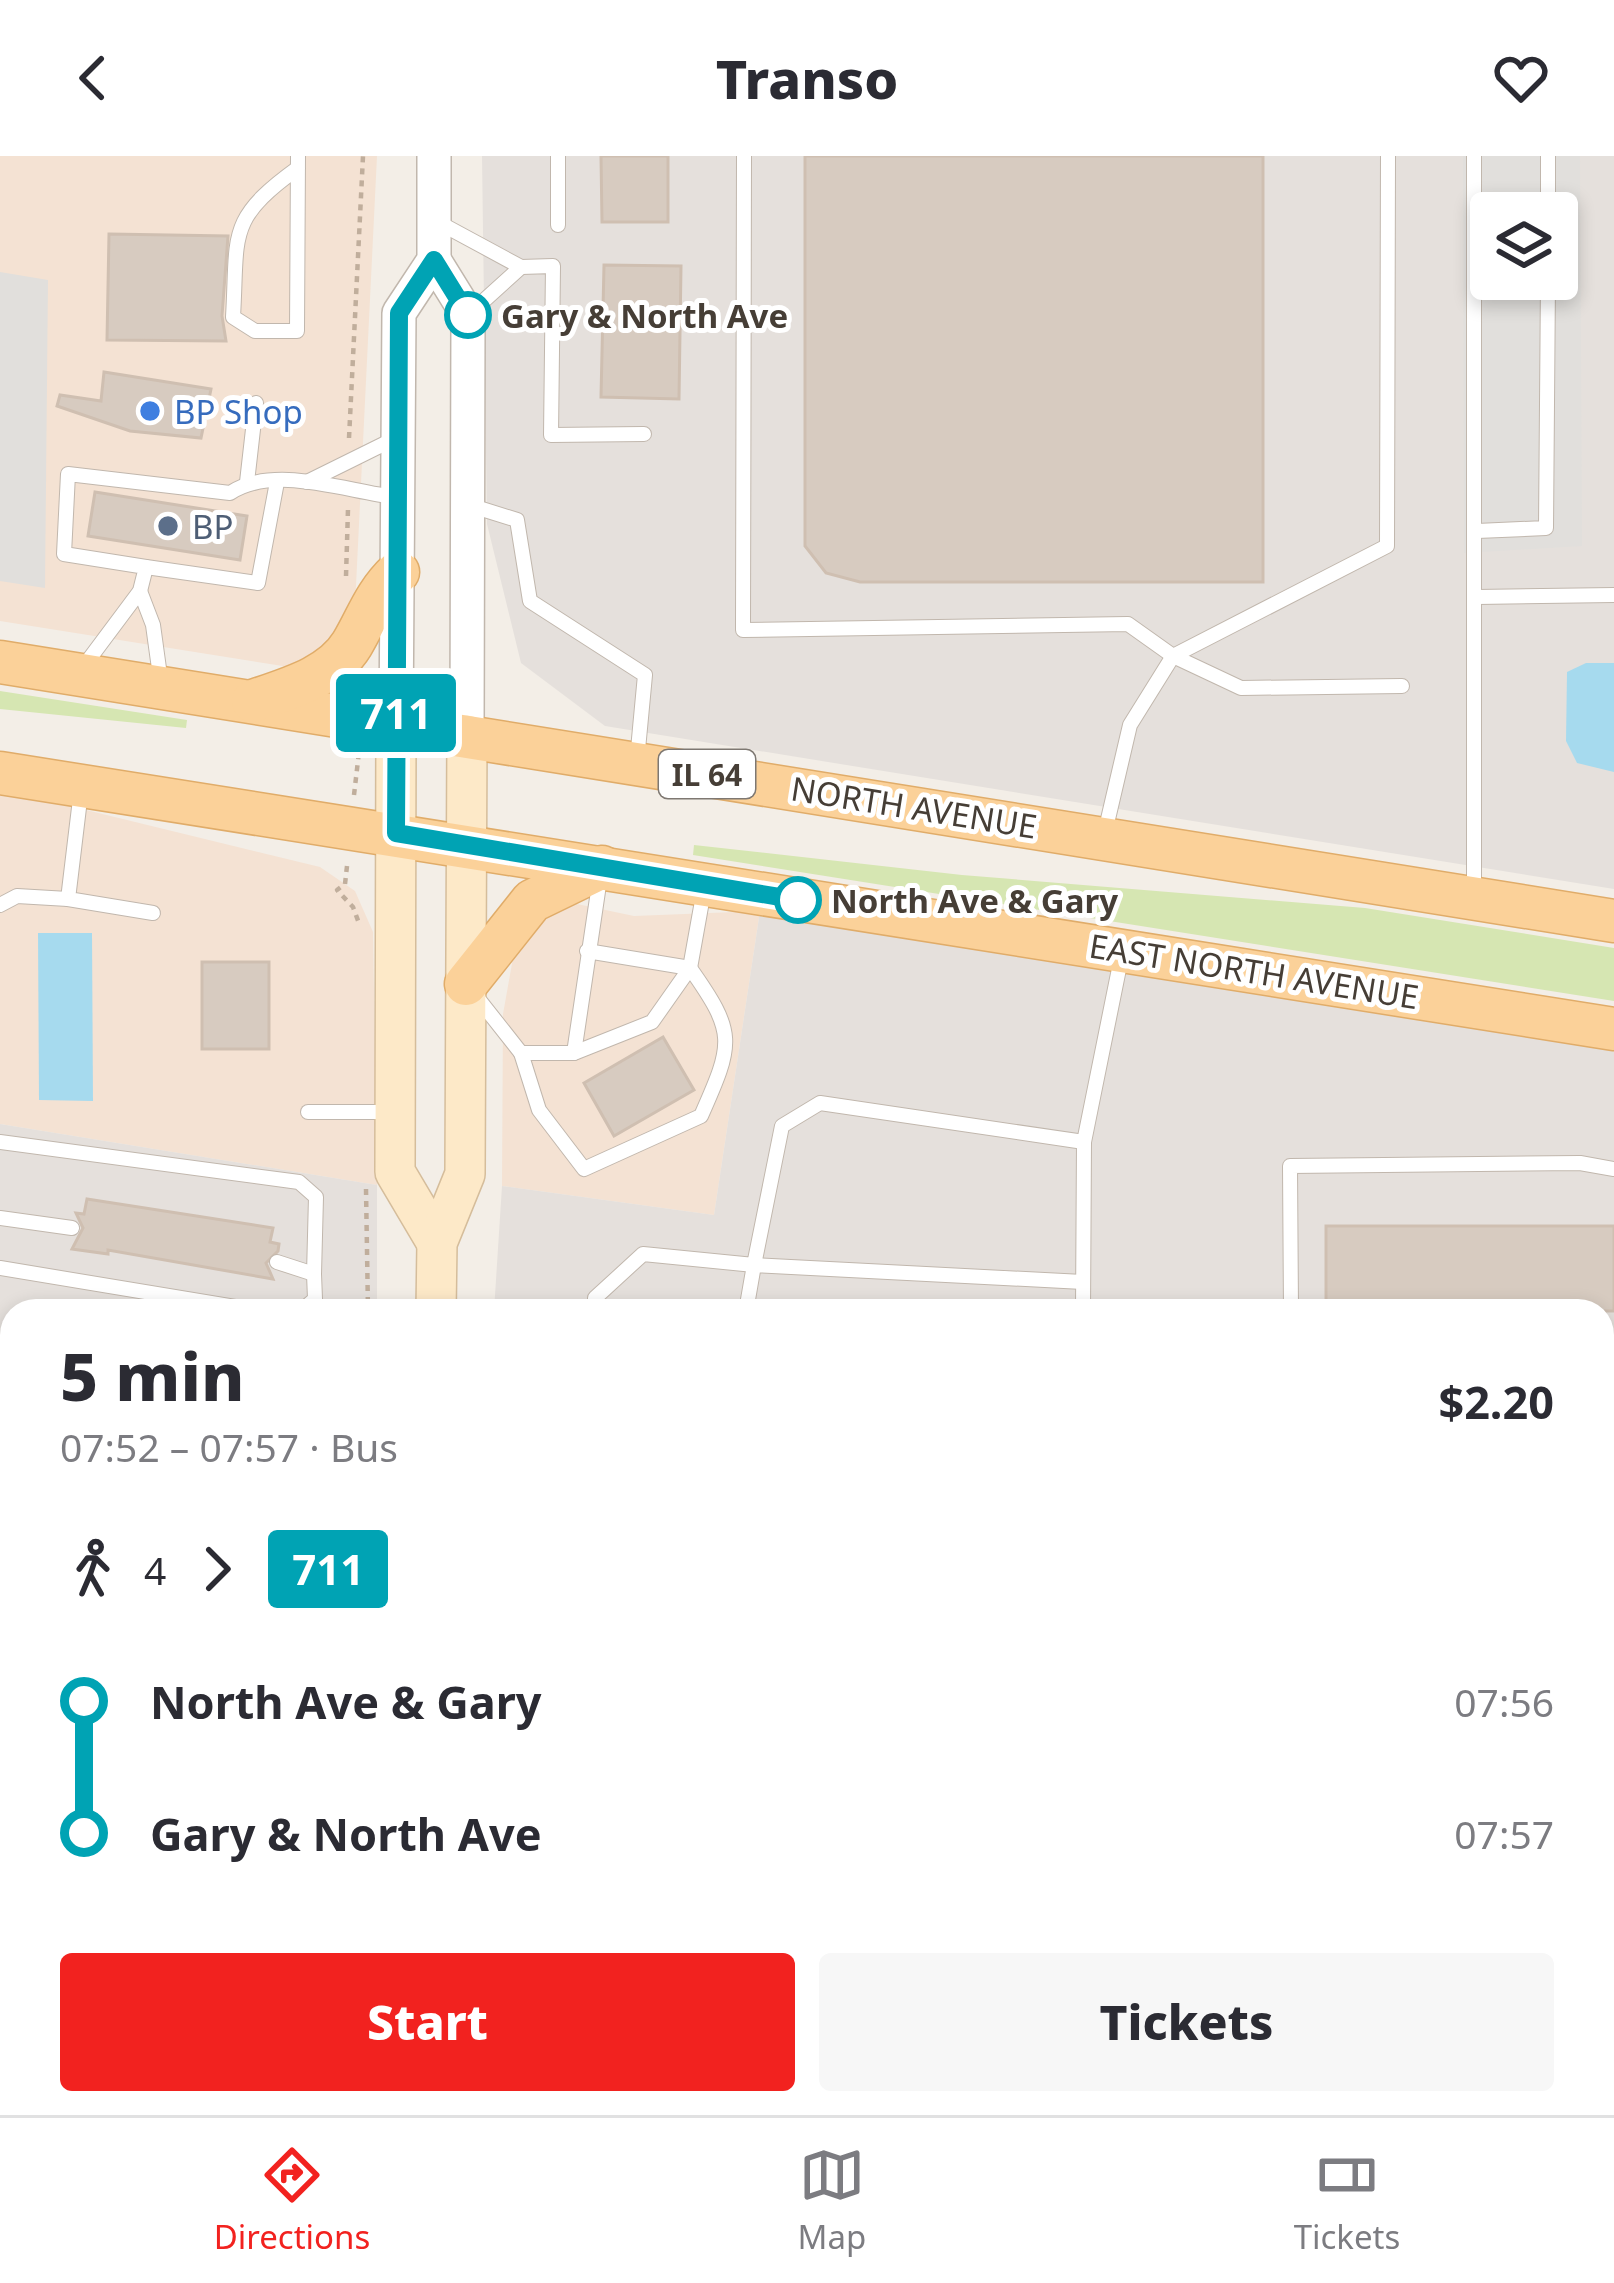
<!DOCTYPE html>
<meta charset="utf-8">
<style>
body{margin:0;font-family:"Noto Sans",sans-serif;background:#f7f7f7;color:#2b2b33;height:100vh;display:flex;flex-direction:column;font-size:45px;white-space:nowrap}
*{box-sizing:border-box;margin:0}
p{font-size:39px;color:#7c7c81}
.icon{flex:none;width:66px;height:66px;fill:none;stroke:currentColor;stroke-width:2;stroke-linecap:round;stroke-linejoin:round}
.map{position:relative;flex:1;overflow:hidden}
.panel{position:absolute;left:0px;top:1143px;width:1614px;height:816px;display:flex;flex-direction:column;background:#fff;border-radius:36px 36px 0 0;box-shadow:0 6px 18px #0003}
.panel>*{flex:none}
.badge{padding:0 24px;border-radius:9px;font-size:42px;line-height:78px}
.controls{position:absolute;left:1470px;top:36px;display:grid;gap:24px}
.controls a{display:grid;place-items:center;width:108px;height:108px;border-radius:12px;background:#fff;box-shadow:0 6px 18px #0003;font-size:60px}
.map>.badge{position:absolute;translate:-50% -50%;box-shadow:0 0 0 6px #fff}
.legs{display:flex;align-items:center;gap:18px;height:132px;padding:0 60px;font-size:39px}
.legs p{margin-inline-start:auto}
.head{display:flex;align-items:center;justify-content:space-between;height:204px;padding:0 60px}
h1{font-size:66px;font-weight:800;line-height:90px}
.button{display:flex;gap:24px;margin-top:auto;padding:24px 60px}
.button a{flex:1;height:138px;border-radius:12px;background:#f2221f;color:#fff;font-size:48px;font-weight:800;line-height:138px;text-align:center}
.button a+a{background:#f7f7f7;color:#2b2b33}
ul{padding:0 60px;list-style:none}
li{display:flex;align-items:center;gap:42px;height:132px;font-size:45px}
li i{display:grid;place-items:center;width:18px;height:100%;margin:0 15px;background:currentColor}
li i::after{content:'';width:30px;height:30px;margin:-15px;border:9px solid;border-radius:50%;background:#fff}
li p{margin-inline-start:auto}
li:first-child i{background:linear-gradient(#0000 50%,currentColor 0)}
li:last-child i{background:linear-gradient(currentColor 50%,#0000 0)}
header{display:flex;justify-content:space-between;align-items:center;height:156px;padding:0 60px;background:#fff;font-size:54px;font-weight:800}
.dock{display:flex;justify-content:space-around;align-items:center;height:168px;border-top:3px solid #e1e1e2;background:#fff;font-size:33px;color:#7c7c81}
.dock a{display:grid;justify-items:center;gap:6px}
.dock .current{color:#f2221f}
.map>svg:first-child{display:block}
.commercial{fill:#f4e2d3}
.industrial{fill:#e5e0dc;fill-rule:evenodd}
.green{fill:#d6e6b2}
.parking{fill:#e1dfdc;fill-rule:evenodd}
.water{fill:#a6daee}
.building{fill:#d7cbc0;stroke:#cfbfb1;stroke-width:3}
.lines{fill:none;stroke-linecap:round;stroke-linejoin:round}
.service-casing{stroke:#c1b7ad;stroke-width:16}
.tertiary-casing{stroke:#c1b7ad;stroke-width:36}
.secondary-casing{stroke:#d5bd9b;stroke-width:42}
.primary-casing{stroke:#e0ac69;stroke-width:45}
.path{stroke:#c0ae9c;stroke-width:4.5;stroke-dasharray:6 6;stroke-linecap:butt}
.service{stroke:#fff;stroke-width:14}
.tertiary{stroke:#fff;stroke-width:33}
.secondary{stroke:#fde9c8;stroke-width:39}
.primary{stroke:#fbd199;stroke-width:42}
.line-1-casing{stroke:#fff;stroke-width:27}
.line-1{stroke:#00a3b4;stroke-width:18}
.stop-1-dot{fill:#fff;stroke:#00a3b4;stroke-width:6}
.shop-dot{fill:#3f7fe0;stroke:#fff;stroke-width:4.5}
.service-dot{fill:#5c6f8a;stroke:#fff;stroke-width:4.5}
.labels{text-anchor:middle;dominant-baseline:central;stroke-width:10;stroke-linejoin:round;paint-order:stroke}
.shield{fill:#fff;stroke:#7e7872;stroke-width:3}
.shield-label{font-size:30px;font-weight:bold;fill:#463e36}
.stop-label{font-size:33px;font-weight:bold;fill:#463e36;stroke:#fff;text-anchor:start}
.shop-label{font-size:33px;fill:#366cbe;stroke:#fff;text-anchor:start}
.service-label{font-size:33px;fill:#4e5e75;stroke:#fff;text-anchor:start}
.street-label{font-size:33px;fill:#463e36;stroke:#fff}
</style>
<header><svg class="icon" aria-label="back" viewBox="0 0 24 24"><path d="M15 5l-7 7 7 7"/></svg>Transo<svg class="icon" aria-label="heart" viewBox="0 0 24 24"><path d="M12 20l-8-8c-3-5 5-10 8-4 3-6 11-1 8 4z"/></svg></header>
<div class="map">
<svg width="1614" height="1959" viewBox="0 0 1614 1959">
<rect width="100%" height="100%" fill="#f3eee7"/>
<g class="commercial">
<path d="M0,0H377L355,450L321,501L289,511L0,465Z"/>
<path d="M0,633L320,711L355,735L373,776L377,1029L0,968Z"/>
<path d="M558,744L634,760L760,755L714,1059L502,1030L503,858L513,802Z"/>
</g>
<g class="industrial">
<path d="M482,0H1614V733L605,570L521,507L487,368ZM1491,57H1557V123H1491Z"/>
<path d="M760,755L1614,891V1959H477V1947H1602V1155H494L502,1030L714,1059Z"/>
<path d="M0,968L377,1029V1155H12V1947H374V1959H0Z"/>
</g>
<g class="green">
<path d="M0,535L187,564L186,572L0,553Z"/>
<path d="M694,689L962,719L1365,752L1614,792V845L693,699Z"/>
</g>
<g class="parking">
<path d="M1463,0H1580L1582,390L1464,397ZM1491,57H1557V123H1491Z"/>
<path d="M0,116L48,124L45,432L0,425Z"/>
<rect x="0" y="1705" width="12" height="224"/>
</g>
<g class="water">
<path d="M1586,507H1614V616L1577,607L1566,585L1567,516Z"/>
<path d="M38,777H92L93,945L39,944Z"/>
</g>
<g class="building">
<path d="M601,0H668V66H602Z"/>
<path d="M805,0H1263V426H860L826,417L805,390Z"/>
<path d="M109,78L228,80L222,160L226,185L107,184Z"/>
<path d="M604,109L681,110L679,243L601,241Z"/>
<path d="M104,216L211,233L201,282L130,275L57,250L60,239L101,245Z"/>
<path d="M95,336L247,360L240,404L88,380Z"/>
<rect x="202" y="806" width="67" height="87"/>
<path d="M663,881L694,934L614,980L584,927Z"/>
<path d="M87,1043L273,1072L270,1086L279,1088L278,1095L266,1107L273,1123L108,1094V1098L72,1093L83,1072L76,1057L84,1058Z"/>
<rect x="1326" y="1070" width="288" height="85"/>
</g>
<g class="lines">
<defs>
<g id="service">
<path d="M558,0V69"/>
<path d="M744,0L743,474L1128,468L1173,500L1241,532L1402,530"/>
<path d="M298,12C226,64 238,78 233,161L255,175H297L298,0"/>
<path d="M1548,57V0"/>
<path d="M434,64L521,111L468,159"/>
<path d="M521,111L553,110L551,279L644,278"/>
<path d="M247,326L256,247"/>
<path d="M307,326L394,283"/>
<path d="M469,349L517,364L530,445L645,519L637,604"/>
<path d="M1477,375L1546,372L1548,123"/>
<path d="M146,411L258,427L277,326"/>
<path d="M140,435L153,469L161,527"/>
<path d="M1477,441L1614,439"/>
<path d="M84,510L140,435L146,411L64,398L68,318L230,337C274,308 345,335 395,341"/>
<path d="M81,635L68,743L153,757"/>
<path d="M1105,676L1130,569L1173,500L1387,390L1388,0"/>
<path d="M1474,738V0"/>
<path d="M0,749L17,740L68,743"/>
<path d="M476,840L521,897H574L600,722"/>
<path d="M521,897L539,954L584,1013L701,960C734,886 736,877 690,812L587,795"/>
<path d="M574,897L652,866L690,812L704,734"/>
<path d="M308,956H391"/>
<path d="M0,986L299,1026L316,1041L314,1118"/>
<path d="M0,1062L72,1072"/>
<path d="M277,1106L314,1118L315,1143L301,1155"/>
<path d="M0,1112L260,1155"/>
<path d="M595,1155V1142L643,1098L754,1109L782,970L820,947L1084,986L1122,798"/>
<path d="M746,1155L754,1109L1083,1126"/>
<path d="M1083,1155L1084,986"/>
<path d="M1291,1155L1290,1010L1580,1007L1614,1013"/>
<path d="M0,1203L12,1204"/>
<path d="M1602,1607H1614"/>
<path d="M0,1718H12"/>
<path d="M0,1885H12"/>
<path d="M573,1959V1947"/>
<path d="M1289,1959V1947"/>
</g>
<g id="tertiary">
<path d="M434,104L468,159L467,579"/>
<path d="M396,568L399,157L434,104V0"/>
</g>
<g id="secondary">
<path d="M396,568L395,1016L437,1087"/>
<path d="M436,1155L437,1087L465,1018L467,579"/>
<path d="M435,1947V1959"/>
</g>
<g id="primary">
<path d="M0,506L1614,765"/>
<path d="M253,545C288,533 332,521 352,488C368,461 374,439 398,416"/>
<path d="M0,617L1614,873"/>
<path d="M466,828L532,745L602,711"/>
</g>
</defs>
<use href="#service" class="service-casing"/>
<use href="#tertiary" class="tertiary-casing"/>
<use href="#secondary" class="secondary-casing"/>
<use href="#primary" class="primary-casing"/>
<g class="path">
<path d="M349,282L363,0"/>
<path d="M346,420L348,353"/>
<path d="M354,639L359,596"/>
<path d="M347,710L345,728L337,734L353,751L360,770"/>
<path d="M366,1033L368,1155"/>
<path d="M382,1947V1959"/>
</g>
<use href="#service" class="service"/>
<use href="#tertiary" class="tertiary"/>
<use href="#secondary" class="secondary"/>
<use href="#primary" class="primary"/>
</g>
<g class="lines">
<defs>
<path id="line-1" d="M468,159L434,104L399,157L396,677L798,744"/>
</defs>
<use href="#line-1" class="line-1-casing"/>
<use href="#line-1" class="line-1"/>
</g>
<g class="stop-1-dot">
<circle cx="468" cy="159" r="21"/>
<circle cx="798" cy="744" r="21"/>
</g>
<circle class="shop-dot" cx="150" cy="255" r="12"/>
<circle class="service-dot" cx="168" cy="370" r="12"/>
<g class="labels">
<rect class="shield" x="659" y="594" width="96" height="48" rx="9"/>
<g class="shield-label">
<text x="707" y="618">IL 64</text>
</g>
<g class="stop-label">
<text x="501" y="159">Gary &amp; North Ave</text>
<text x="831" y="744">North Ave &amp; Gary</text>
</g>
<g class="shop-label">
<text x="174" y="255">BP Shop</text>
</g>
<g class="service-label">
<text x="192" y="370">BP</text>
</g>
<g class="street-label">
<text transform="translate(914 651) rotate(9)">NORTH AVENUE</text>
<text transform="translate(1254 815) rotate(9)">EAST NORTH AVENUE</text>
</g>
</g>
</svg>
<div class="controls">
<a><svg class="icon" aria-label="layers" viewBox="0 0 24 24"><path d="M12 4l9 5-9 5-9-5zM3 14l9 5 9-5"/></svg></a>
</div>
<b class="badge" style="left:396px;top:557px;background:#00a3b4;color:#fff">711</b>
<section class="panel">
<div class="head"><div><h1>5 min</h1><p>07:52 – 07:57 · Bus</p></div><b>$2.20</b></div>
<div class="legs"><svg class="icon" aria-label="walk" viewBox="0 0 24 24"><circle cx="13" cy="4" r="2"/><path d="M13 8l-2 6 4 7M11 14l-3 7M7 12l3-4h3l4 4"/></svg>4<svg class="icon" aria-label="forward" viewBox="0 0 24 24"><path d="M9 5l7 7-7 7"/></svg><b class="badge" style="background:#00a3b4;color:#fff">711</b></div>
<ul>
<li><i style="color:#00a3b4"></i><b>North Ave &amp; Gary</b><p>07:56</p></li>
<li><i style="color:#00a3b4"></i><b>Gary &amp; North Ave</b><p>07:57</p></li>
</ul>
<div class="button"><a>Start</a><a>Tickets</a></div>
</section>
</div>
<nav class="dock">
<a class="current"><svg class="icon" aria-label="directions" viewBox="0 0 24 24"><path d="M12 3l9 9-9 9-9-9zM9 14v-3h6M13 9l2 2-2 2"/></svg>Directions</a>
<a><svg class="icon" aria-label="map" viewBox="0 0 24 24"><path d="M3 6l6-2 6 2 6-2v14l-6 2-6-2-6 2zM9 4v14M15 6v14"/></svg>Map</a>
<a><svg class="icon" aria-label="tickets" viewBox="0 0 24 24"><path d="M3 7h18v10H3zM15 7v10"/></svg>Tickets</a>
</nav>
